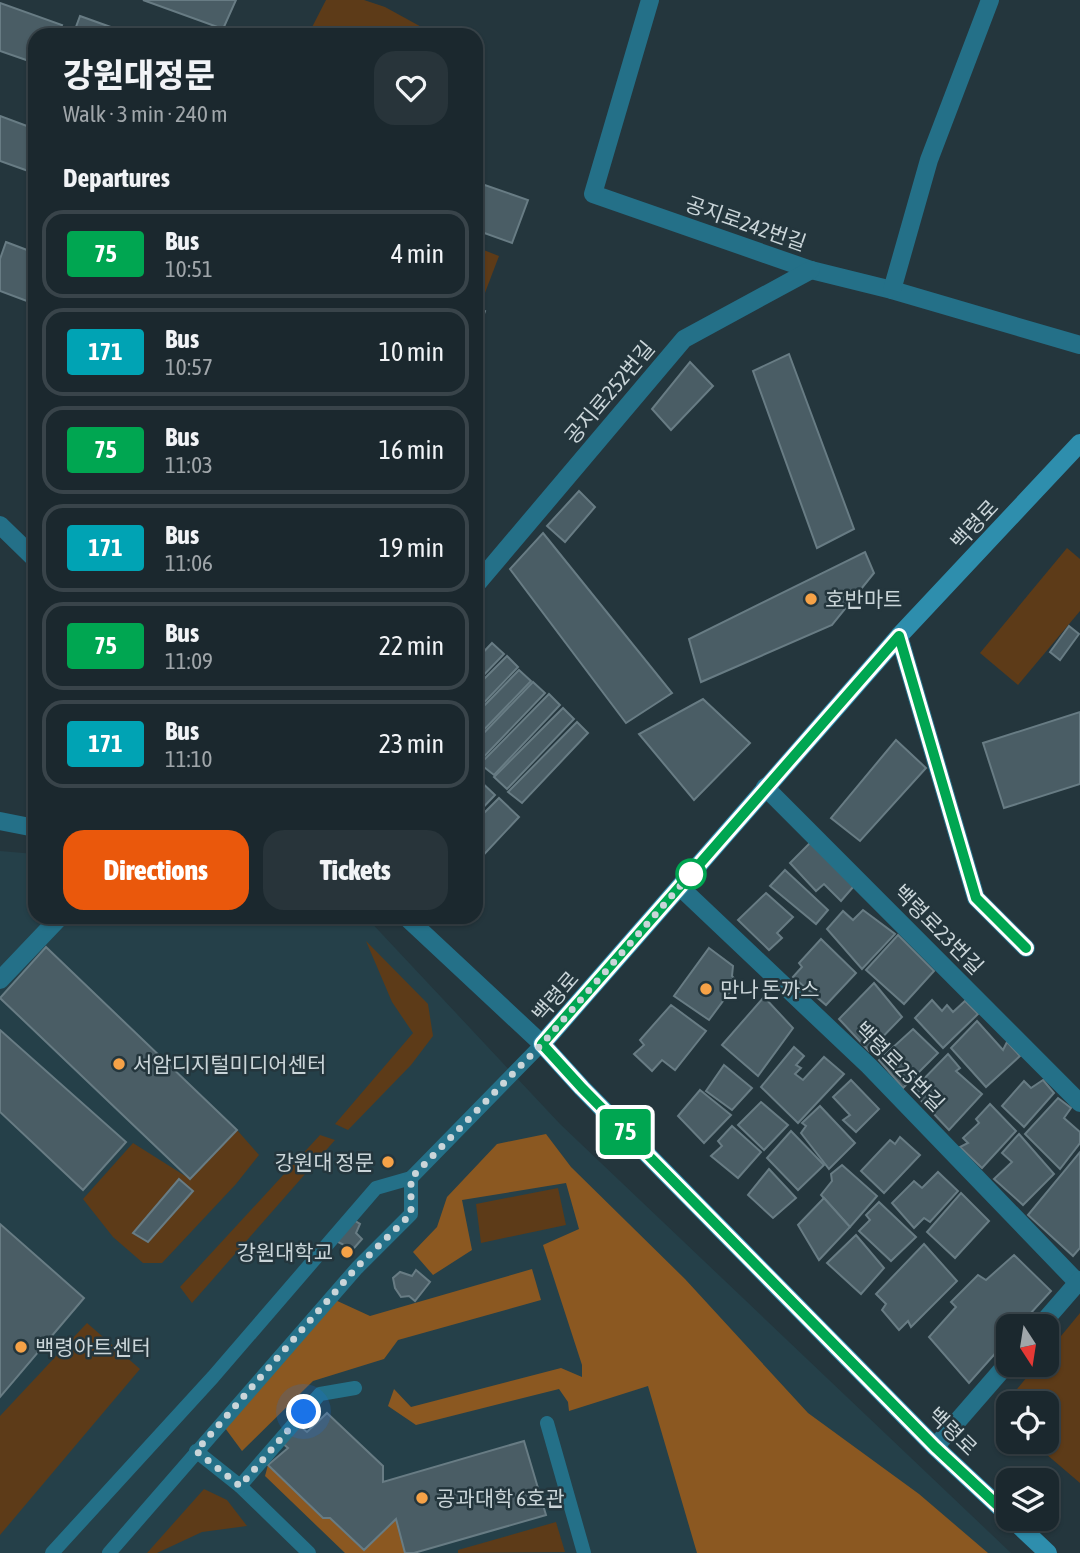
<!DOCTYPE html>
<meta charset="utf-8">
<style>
body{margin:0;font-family:"Asap Condensed","Noto Sans KR",sans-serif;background:#28343a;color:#f1f3f6;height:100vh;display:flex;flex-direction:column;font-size:26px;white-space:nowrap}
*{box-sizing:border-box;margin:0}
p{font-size:23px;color:#a0a6aa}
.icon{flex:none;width:38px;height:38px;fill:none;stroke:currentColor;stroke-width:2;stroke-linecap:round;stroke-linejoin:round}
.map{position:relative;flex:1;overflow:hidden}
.sheet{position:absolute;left:28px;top:28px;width:455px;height:896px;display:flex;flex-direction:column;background:#1b282e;border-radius:21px;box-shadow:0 2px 5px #0004,0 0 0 2px #39444a}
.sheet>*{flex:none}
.badge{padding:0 14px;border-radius:5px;font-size:24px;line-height:46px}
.needle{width:46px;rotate:168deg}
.fabs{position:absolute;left:996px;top:1314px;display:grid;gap:14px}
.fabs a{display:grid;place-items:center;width:63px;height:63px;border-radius:14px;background:#1b282e;box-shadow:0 2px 5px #0004,0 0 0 2px #39444a;font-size:35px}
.you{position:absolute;width:35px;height:35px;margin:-18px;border:5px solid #fff;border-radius:50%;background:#1a73e8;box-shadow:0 0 0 10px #1a73e833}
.map>.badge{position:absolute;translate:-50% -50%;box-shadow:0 0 0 4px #fff}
h2{padding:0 35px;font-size:26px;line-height:63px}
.round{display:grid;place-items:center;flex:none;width:74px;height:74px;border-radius:21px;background:#28343a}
.summary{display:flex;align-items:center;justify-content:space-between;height:119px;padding:0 35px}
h1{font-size:33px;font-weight:800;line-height:52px}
.action{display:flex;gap:14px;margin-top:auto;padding:14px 35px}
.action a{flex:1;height:80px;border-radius:21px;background:#ea580c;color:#fff;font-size:28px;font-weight:800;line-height:80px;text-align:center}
.action a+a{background:#28343a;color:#f1f3f6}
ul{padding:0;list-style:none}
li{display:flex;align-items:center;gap:21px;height:88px;margin:0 14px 10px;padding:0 21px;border:4px solid #39444a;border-radius:21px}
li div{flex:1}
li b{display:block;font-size:26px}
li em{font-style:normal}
li .badge{min-width:77px;font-weight:700;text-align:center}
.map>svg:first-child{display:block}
.built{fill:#254049}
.green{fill:#5d3b18}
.forest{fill:#8b5821}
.building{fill:#4a5d65;stroke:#687c84;stroke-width:2}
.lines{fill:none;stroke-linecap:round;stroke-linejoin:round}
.lane{stroke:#247088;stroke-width:14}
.street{stroke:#247088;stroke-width:18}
.secondary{stroke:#2e8ead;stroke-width:18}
.line-casing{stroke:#fff;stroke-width:16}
.line{stroke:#00a651;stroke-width:10}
.walk{stroke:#cad5d9;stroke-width:7;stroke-dasharray:0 12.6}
.poi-dot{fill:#f6a247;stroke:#24363d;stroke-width:2.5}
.stop-dot{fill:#fff;stroke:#00a651;stroke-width:3.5}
.labels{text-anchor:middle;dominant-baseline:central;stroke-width:5;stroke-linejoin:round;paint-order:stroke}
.street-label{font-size:21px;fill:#cad5d9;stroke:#24363d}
.poi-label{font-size:21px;fill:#cad5d9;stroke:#24363d;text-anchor:start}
</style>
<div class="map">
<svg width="1080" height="1553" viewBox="0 0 1080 1553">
<rect width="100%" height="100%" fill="#24363d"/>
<path class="built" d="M0,851L35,854V917H366L560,1124L1011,1553H0Z"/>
<g class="green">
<path d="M326,0H364L385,7L436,35H308Z"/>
<path d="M476,247L499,256L483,298L476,295Z"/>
<path d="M1067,548L1080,559V611L1018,685L980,653Z"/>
<path d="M366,941L428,1004L433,1036L411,1065L348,1130L335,1124L413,1033L392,1002Z"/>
<path d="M237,1130L259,1155L236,1184L162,1263H143L113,1237L83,1199L133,1143L190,1179Z"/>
<path d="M320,1135L335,1140L192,1303L180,1287Z"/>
<path d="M558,1188L566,1225L481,1243L476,1204Z"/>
<path d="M1080,1313V1483L1032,1442H1046V1404H1008V1422L997,1413L1037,1365H1046L1047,1353Z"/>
<path d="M87,1323L140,1369L0,1535V1416Z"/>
<path d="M204,1489L227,1500L247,1526L202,1532L157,1553H147Z"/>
<path d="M556,1522L565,1552L458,1553V1550Z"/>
</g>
<g class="forest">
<path d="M546,1134L571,1167L685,1279L808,1413L919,1494L988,1553H697L648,1386L569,1411L568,1402L559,1389L416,1425L388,1406L394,1389L411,1407L561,1368L582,1377V1365L543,1245L579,1229L566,1183L462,1200L472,1250L433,1275L413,1252L437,1227L447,1197L497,1144Z"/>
<path d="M532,1269L541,1300L398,1340L384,1359L313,1381L242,1451L225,1428L333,1299L370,1316Z"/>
<path d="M268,1465L323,1518H330L364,1550L396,1519L405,1553H345L265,1476Z"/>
</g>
<g class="building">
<path d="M143,0H236L223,29Z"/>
<path d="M0,3L62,25L58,35H35V63L0,51Z"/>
<path d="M80,16L133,35H73Z"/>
<path d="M0,116L35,129L34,173L0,161Z"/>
<path d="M476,182L528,200L512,243L476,230Z"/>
<path d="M6,242L35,253V304L0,291V259Z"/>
<path d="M476,308L485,311L476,336Z"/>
<path d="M789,354L854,529L817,548L753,371Z"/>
<path d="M690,362L713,386L671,430L652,409Z"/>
<path d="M579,491L595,507L565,542L547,526Z"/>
<path d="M543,533L672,693L626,723L510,569Z"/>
<path d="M865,552L874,573L832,625L701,682L689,639Z"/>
<path d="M1069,626L1079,634L1060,660L1050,652Z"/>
<path d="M492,643L504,654L476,683V660Z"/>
<path d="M507,656L518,667L476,711V687Z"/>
<path d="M519,670L531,681L476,738V714Z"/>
<path d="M533,682L545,693L478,763L476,741Z"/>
<path d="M549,694L560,705L494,775L480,764Z"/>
<path d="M703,699L750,743L694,800L639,734Z"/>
<path d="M563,708L574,719L507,789L494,777Z"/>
<path d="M1080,712V784L1004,808L983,743Z"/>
<path d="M577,722L588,733L522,803L508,792Z"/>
<path d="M896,740L926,768L860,841L831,818Z"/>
<path d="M476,777L495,795L476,815Z"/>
<path d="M499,798L519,817L476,863V821Z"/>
<path d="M810,843L854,886L841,901L824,884L816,891L790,863Z"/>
<path d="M785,870L828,910L816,924L770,886Z"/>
<path d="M766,893L793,917L777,933L782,938L769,950L738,920Z"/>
<path d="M863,910L895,934L862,969L827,929L843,911L853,920Z"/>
<path d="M898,935L934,971L904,1004L866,970Z"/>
<path d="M821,939L856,973L826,1005L793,977L802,967L799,963Z"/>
<path d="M46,947L237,1130L190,1179L0,998Z"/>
<path d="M709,948L733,966L732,976L737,982L709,1020L674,996Z"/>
<path d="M874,983L902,1017L869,1051L839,1019Z"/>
<path d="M764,997L793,1028L758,1076L722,1045Z"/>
<path d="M932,1000L942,1011L947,1005L953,1012L965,1001L978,1014L943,1048L915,1018Z"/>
<path d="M671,1005L706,1031L675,1070L662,1060L652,1071L634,1054L644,1045L640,1040Z"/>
<path d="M977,1021L1003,1050L1007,1042L1020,1056L986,1087L951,1048Z"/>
<path d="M913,1029L938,1053L903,1088L879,1060Z"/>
<path d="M0,1030L126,1142L83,1190L0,1112Z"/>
<path d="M794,1047L804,1056L796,1065L801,1068L795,1074L803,1080L824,1057L844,1074L798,1123L761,1087Z"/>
<path d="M948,1054L960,1068L956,1071L982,1094L949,1130L912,1091Z"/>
<path d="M724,1065L752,1088L732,1110L706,1091Z"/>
<path d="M851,1080L879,1109L856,1132L843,1120L850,1115L833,1097Z"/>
<path d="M1043,1080L1054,1093L1024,1127L1002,1106L1024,1081L1031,1088Z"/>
<path d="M700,1090L731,1115L704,1143L678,1116Z"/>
<path d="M1058,1098L1071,1108L1064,1118L1080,1132V1143L1060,1169L1025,1134Z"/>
<path d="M761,1102L788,1125L764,1150L738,1125Z"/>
<path d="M990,1104L1016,1131L982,1168L960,1147L968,1143L963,1138L979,1123L976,1119Z"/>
<path d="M820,1106L855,1143L829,1169L801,1133L806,1126L802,1123Z"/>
<path d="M732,1126L761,1152L738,1178L711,1156L722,1146L718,1141Z"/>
<path d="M791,1131L824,1165L798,1190L767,1158Z"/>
<path d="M1019,1134L1054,1174L1023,1205L994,1179L1012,1162L1002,1153Z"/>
<path d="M900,1137L920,1155L884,1193L861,1171L890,1140L895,1144Z"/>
<path d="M1080,1152V1248L1073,1256L1028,1215Z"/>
<path d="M842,1165L877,1196L850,1227L821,1195L832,1181L831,1174Z"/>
<path d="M769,1169L796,1198L773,1218L748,1195Z"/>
<path d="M938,1172L958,1191L930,1222L924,1218L914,1228L892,1203L914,1181L922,1188Z"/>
<path d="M179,1179L193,1191L148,1242L133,1233Z"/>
<path d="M961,1193L989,1221L955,1258L927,1232Z"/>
<path d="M824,1198L850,1227L819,1260L798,1225Z"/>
<path d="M879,1202L916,1237L891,1261L859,1231L870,1220L866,1215Z"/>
<path d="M352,1219L360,1224L356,1233L362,1239L348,1255L341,1251L344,1245L336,1241Z"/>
<path d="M0,1224L84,1298L0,1397Z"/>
<path d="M856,1235L884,1268L861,1294L827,1263Z"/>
<path d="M924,1244L957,1281L911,1327L908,1321L899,1330L882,1310L886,1304L876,1294Z"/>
<path d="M1014,1255L1051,1291L1019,1326H1008V1339L969,1383L929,1337L956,1307L951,1302L978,1275L986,1280Z"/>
<path d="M416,1270L430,1282L415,1301L409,1296L401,1297L395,1288L393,1278L400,1272L412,1276Z"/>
<path d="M327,1413L383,1466V1482L524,1441L546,1515L414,1553H405L396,1519L364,1550L330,1518H323L268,1465L288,1448L282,1443L300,1426L307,1432Z"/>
</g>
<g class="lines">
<g class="lane">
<path d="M547,1423L584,1553"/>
<path d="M196,1451L240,1486L309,1553"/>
<path d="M240,1486L320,1394L355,1388"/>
<path d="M52,1553L213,1377L376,1188L411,1178"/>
<path d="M109,1553L357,1268L411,1214V1178L542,1044"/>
</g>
<g class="street">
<path d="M650,0L593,194L811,270L892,290L1080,345"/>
<path d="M892,290L929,160L990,0"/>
<path d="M0,525L35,559"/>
<path d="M476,585L684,339L811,270"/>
<path d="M899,636L976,898L1026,948"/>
<path d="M765,787L1080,1103"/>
<path d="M0,821L35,828"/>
<path d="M680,887L869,1066L1080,1285"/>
<path d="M406,917L542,1044"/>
<path d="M0,980L60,917"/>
<path d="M1040,1326L1080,1280"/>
<path d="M935,1447L1008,1363"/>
</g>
<g class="secondary">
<path d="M1008,1515L935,1447L582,1088L542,1044L899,636L1080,443"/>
<path d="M1012,1519L1048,1553"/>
</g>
</g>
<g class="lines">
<defs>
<path id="line" d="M1008,1515L935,1447L582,1088L542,1044L899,636L976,898L1026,948"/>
</defs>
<use href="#line" class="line-casing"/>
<use href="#line" class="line"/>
<path class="walk" d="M304,1412L240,1486L196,1451L356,1268L411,1214V1178L542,1044L697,867L691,874"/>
</g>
<g class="poi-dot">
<circle cx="811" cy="599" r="7"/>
<circle cx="706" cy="989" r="7"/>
<circle cx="119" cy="1064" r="7"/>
<circle cx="388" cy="1162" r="7"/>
<circle cx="347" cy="1252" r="7"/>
<circle cx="21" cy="1347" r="7"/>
<circle cx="422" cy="1498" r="7"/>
</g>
<circle class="stop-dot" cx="691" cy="874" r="14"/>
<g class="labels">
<g class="street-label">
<text transform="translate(746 223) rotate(19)">공지로242번길</text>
<text transform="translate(609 392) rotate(-50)">공지로252번길</text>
<text transform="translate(974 524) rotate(-47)">백령로</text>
<text transform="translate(939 929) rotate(45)">백령로23번길</text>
<text transform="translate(555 996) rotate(-49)">백령로</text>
<text transform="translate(900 1066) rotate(45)">백령로25번길</text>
<text transform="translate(953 1431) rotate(44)">백령로</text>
</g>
<g class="poi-label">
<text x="825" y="599">호반마트</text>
<text x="720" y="989">만나 돈까스</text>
<text x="133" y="1064">서암디지털미디어센터</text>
<text x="374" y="1162" text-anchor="end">강원대 정문</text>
<text x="333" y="1252" text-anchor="end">강원대학교</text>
<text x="35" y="1347">백령아트센터</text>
<text x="436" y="1498">공과대학 6호관</text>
</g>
</g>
</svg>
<div class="fabs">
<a><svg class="needle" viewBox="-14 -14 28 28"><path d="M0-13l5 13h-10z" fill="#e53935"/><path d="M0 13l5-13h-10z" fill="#a0a6aa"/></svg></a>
<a><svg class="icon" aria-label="locate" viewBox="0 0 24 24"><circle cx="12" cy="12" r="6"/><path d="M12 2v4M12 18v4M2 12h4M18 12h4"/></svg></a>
<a><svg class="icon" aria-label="layers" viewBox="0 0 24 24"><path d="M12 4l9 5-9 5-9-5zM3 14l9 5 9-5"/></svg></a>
</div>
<div class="you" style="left:304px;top:1412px"></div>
<b class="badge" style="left:625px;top:1132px;background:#00a651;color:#fff">75</b>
<section class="sheet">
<div class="summary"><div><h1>강원대정문</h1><p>Walk · 3 min · 240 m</p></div><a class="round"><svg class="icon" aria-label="heart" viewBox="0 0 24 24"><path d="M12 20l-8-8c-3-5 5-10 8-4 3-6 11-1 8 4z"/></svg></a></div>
<h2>Departures</h2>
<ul>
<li><span class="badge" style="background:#00a651;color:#fff">75</span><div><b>Bus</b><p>10:51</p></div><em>4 min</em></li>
<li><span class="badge" style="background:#00a3b4;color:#fff">171</span><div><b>Bus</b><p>10:57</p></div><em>10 min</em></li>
<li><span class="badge" style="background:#00a651;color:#fff">75</span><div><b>Bus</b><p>11:03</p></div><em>16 min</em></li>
<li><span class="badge" style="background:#00a3b4;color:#fff">171</span><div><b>Bus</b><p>11:06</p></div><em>19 min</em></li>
<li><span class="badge" style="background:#00a651;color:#fff">75</span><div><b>Bus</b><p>11:09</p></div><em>22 min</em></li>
<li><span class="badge" style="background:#00a3b4;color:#fff">171</span><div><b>Bus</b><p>11:10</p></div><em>23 min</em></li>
</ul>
<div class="action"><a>Directions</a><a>Tickets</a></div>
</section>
</div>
